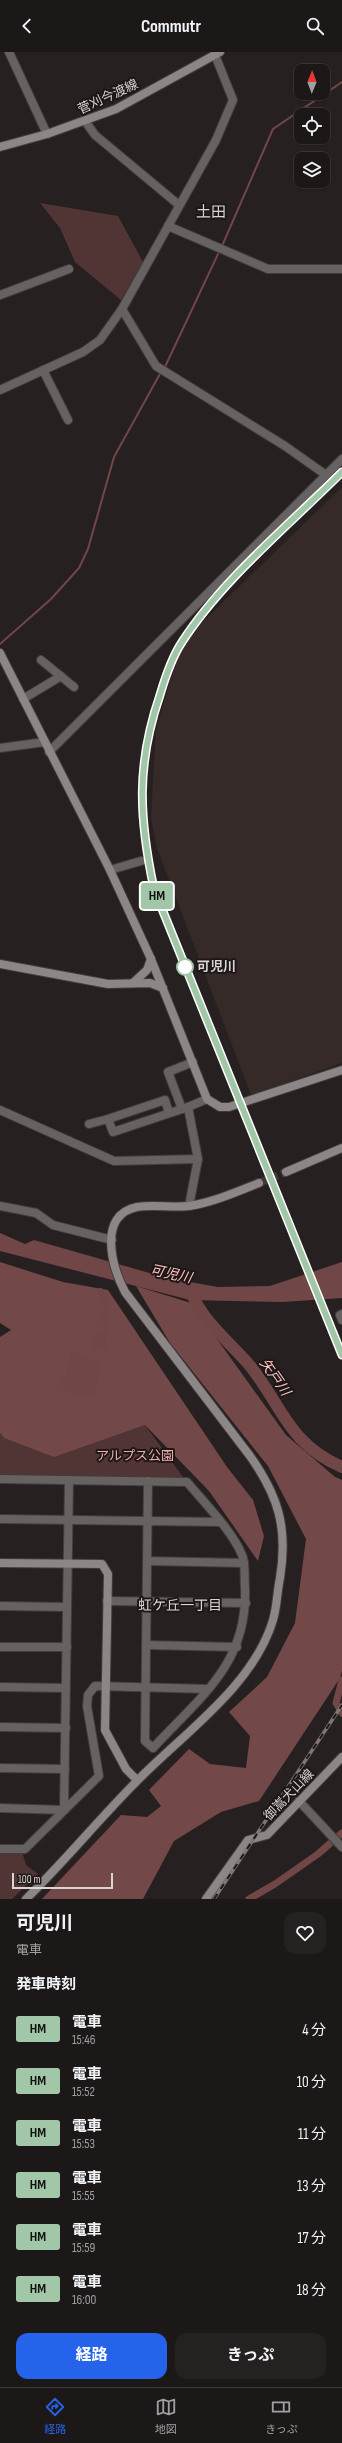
<!DOCTYPE html>
<html lang="ja">
<meta charset="utf-8">
<style>
body{margin:0;font-family:"Sofia Sans Condensed","Noto Sans JP",sans-serif;background:#252121;color:#f1f3f6;height:100vh;display:flex;flex-direction:column;font-size:15px;white-space:nowrap}
*{box-sizing:border-box;margin:0}
p{font-size:13px;color:#a0a0a2}
.icon{flex:none;width:22px;height:22px;fill:none;stroke:currentColor;stroke-width:2;stroke-linecap:round;stroke-linejoin:round}
.map{position:relative;height:1847px;overflow:hidden}
.sheet{display:flex;flex-direction:column;background:#1d1818;flex:1}
.sheet>*{flex:none}
.badge{padding:0 8px;border-radius:3px;font-size:14px;line-height:26px}
.needle{width:26px;rotate:1deg}
.buttons{position:absolute;left:294px;top:12px;display:grid;gap:8px}
.buttons a{display:grid;place-items:center;width:36px;height:36px;border-radius:8px;background:#1d1818;box-shadow:0 1px 3px #0004,0 0 0 1px #3b3737;font-size:20px}
.scale{position:absolute;left:12px;bottom:10px;width:101px;box-sizing:border-box;padding-left:4px;border:2px solid #d9d5d4;border-top:0;font-size:11px;line-height:14px;white-space:nowrap;color:#d9d5d4;-webkit-text-stroke:3px #1d1717;paint-order:stroke}
.map>.badge{position:absolute;translate:-50% -50%;box-shadow:0 0 0 2px #fff}
h2{padding:0 16px;font-size:15px;line-height:36px}
.round{display:grid;place-items:center;flex:none;width:42px;height:42px;border-radius:12px;background:#252121}
.head{display:flex;align-items:center;justify-content:space-between;height:68px;padding:0 16px}
h1{font-size:19px;font-weight:700;line-height:30px}
.cta{display:flex;gap:8px;margin-top:auto;padding:8px 16px}
.cta a{flex:1;height:46px;border-radius:12px;background:#2563eb;color:#fff;font-size:16px;font-weight:700;line-height:46px;text-align:center}
.cta a+a{background:#252121;color:#f1f3f6}
ul{padding:0;list-style:none}
li{display:flex;align-items:center;gap:12px;height:52px;padding:0 16px}
li div{flex:1}
li b{display:block;font-size:15px}
li em{font-style:normal}
li .badge{min-width:44px;font-weight:700;text-align:center}
header{display:flex;justify-content:space-between;align-items:center;height:52px;padding:0 16px;background:#1d1818;font-size:18px;font-weight:700}
.dock{display:flex;justify-content:space-around;align-items:center;height:56px;border-top:1px solid #3b3737;background:#1d1818;font-size:11px;color:#a0a0a2}
.dock a{display:grid;justify-items:center;gap:2px}
.dock .current{color:#2563eb}
.map>svg:first-child{display:block}
.built{fill:#362a29}
.green{fill:#513535}
.forest{fill:#734848}
.water{fill:#714646}
.lines{fill:none;stroke-linecap:round;stroke-linejoin:round}
.stream{stroke:#714646;stroke-width:2}
.canal{stroke:#714646;stroke-width:7}
.river{stroke:#714646;stroke-width:12}
.secondary-tunnel{stroke:#423b3b;stroke-width:8;stroke-dasharray:8 4;stroke-linecap:butt}
.street-casing{stroke:#433d3d;stroke-width:10}
.secondary-casing{stroke:#433d3d;stroke-width:10}
.street{stroke:#666262;stroke-width:8}
.secondary{stroke:#8c8786;stroke-width:8}
.rail-casing{stroke:#7d7777;stroke-width:3.5}
.rail{stroke:#1d1717;stroke-width:2;stroke-dasharray:6;stroke-linecap:butt}
.line-casing{stroke:#fff;stroke-width:9}
.line{stroke:#a2c7a8;stroke-width:6}
.stop-dot{fill:#fff;stroke:#a2c7a8;stroke-width:2}
.labels{text-anchor:middle;dominant-baseline:central;stroke-width:4;stroke-linejoin:round;paint-order:stroke}
.street-label{font-size:13px;fill:#d9d5d4;stroke:#1d1717}
.stop-label{font-size:13px;font-weight:bold;fill:#d9d5d4;stroke:#1d1717;text-anchor:start}
.park-label{font-size:13px;fill:#f7acab;stroke:#1d1717}
.water-label{font-size:14px;font-style:italic;fill:#ffc1c0;stroke:#1d1717}
.neighbourhood-label{font-size:14px;fill:#d9d5d4;stroke:#1d1717}
.quarter-label{font-size:15px;fill:#d9d5d4;stroke:#1d1717}
</style>
<header><svg class="icon" aria-label="back" viewBox="0 0 24 24"><path d="M15 5l-7 7 7 7"/></svg>Commutr<svg class="icon" aria-label="search" viewBox="0 0 24 24"><circle cx="10" cy="10" r="6"/><path d="M15 15l6 6"/></svg></header>
<div class="map">
<svg width="342" height="1847" viewBox="0 0 342 1847">
<rect width="100%" height="100%" fill="#272020"/>
<path class="built" d="M342,435V1011L251,1043L157,796L151,766L156,678L181,591Z"/>
<g class="green">
<path d="M40,151L118,164L143,210L121,248L75,210L60,176Z"/>
<path d="M145,1373L183,1425L148,1429L0,1427V1381L4,1386L54,1404Z"/>
<path d="M0,1800H22L26,1813L38,1822L12,1847H0Z"/>
</g>
<g class="forest">
<path d="M0,1210L63,1230L108,1238L227,1415L253,1448L264,1484L258,1509L209,1439L145,1373L54,1405L4,1386L0,1381V1285L11,1278L0,1271Z"/>
<path d="M136,1234L191,1251L286,1383L335,1425L342,1428V1619L340,1626L259,1749L221,1760L174,1789L143,1847H42L121,1763L147,1765L161,1754L149,1738L189,1697L210,1712L246,1716L250,1684L229,1660L267,1625L295,1571L306,1487L268,1414L170,1291Z"/>
</g>
<g class="water">
<path d="M0,1181L25,1192L34,1188L167,1226L218,1235L270,1234L342,1210V1246L283,1250L190,1248L0,1199Z"/>
<path d="M98,1236H102L108,1253V1278L95,1276L105,1258Z"/>
<path d="M97,1278L106,1280V1299L90,1296Z"/>
<path d="M72,1297L86,1306L102,1310L94,1344L59,1340L55,1337L65,1325Z"/>
</g>
<g class="lines">
<g class="stream">
<path d="M222,194L273,77L342,30"/>
<path d="M164,317L218,202"/>
<path d="M0,592L51,547L79,516L88,497L114,405L161,320"/>
</g>
<g class="canal">
<path d="M342,1628L336,1651L342,1661"/>
<path d="M249,1847L275,1832L318,1802L342,1781"/>
</g>
<path class="river" d="M192,1242C203,1270 232,1292 251,1315C283,1356 289,1392 342,1415"/>
<path class="secondary-tunnel" d="M259,1131L286,1120"/>
<defs>
<g id="street">
<path d="M9,0L47,82"/>
<path d="M85,69L95,83L179,153"/>
<path d="M168,174L268,217H342"/>
<path d="M0,243L69,217"/>
<path d="M122,257L156,314L285,394L326,423"/>
<path d="M43,318L68,368"/>
<path d="M0,338L83,300L100,288L122,257L216,88L233,48L215,3"/>
<path d="M41,608L74,635"/>
<path d="M23,647L61,624"/>
<path d="M0,696L45,690"/>
<path d="M49,700L342,407"/>
<path d="M110,818L141,809"/>
<path d="M182,1057L168,1020L193,1010"/>
<path d="M0,1058L114,1109L198,1107"/>
<path d="M169,1061L165,1048L108,1067L113,1080L188,1055"/>
<path d="M89,1072L108,1067"/>
<path d="M0,1154L36,1161L53,1173L112,1188"/>
<path d="M189,1154L198,1107L188,1055L207,1047"/>
<path d="M342,1262L340,1263L342,1268"/>
<path d="M0,1427L187,1430C203,1449 233,1480 242,1503C246,1512 244,1526 245,1536C248,1612 200,1645 153,1696L145,1689L148,1429"/>
<path d="M0,1467L219,1470"/>
<path d="M147,1509L244,1511"/>
<path d="M107,1549L246,1551"/>
<path d="M0,1554L67,1555"/>
<path d="M146,1593L237,1595"/>
<path d="M0,1595H67"/>
<path d="M0,1635L66,1636"/>
<path d="M0,1675L66,1676"/>
<path d="M0,1716L65,1717"/>
<path d="M299,1749L342,1795"/>
<path d="M0,1756L64,1758"/>
<path d="M64,1758L69,1428"/>
<path d="M0,1797H25L99,1724L87,1654L88,1643L95,1634L208,1637"/>
</g>
<g id="secondary">
<path d="M0,95L47,82L116,57L220,0"/>
<path d="M0,601L110,818L151,907L207,1047L220,1055H229L342,1018"/>
<path d="M0,912L108,932L150,931L163,936"/>
<path d="M133,931L147,918L151,907"/>
<path d="M286,1120L342,1096"/>
<path d="M0,1511L102,1512L108,1522L105,1678L126,1717L137,1728"/>
<path d="M26,1847C65,1809 99,1767 138,1728C183,1682 254,1633 273,1568C277,1555 277,1540 280,1526C288,1477 279,1445 250,1404L125,1240C112,1215 97,1163 137,1155C154,1152 172,1156 189,1154C214,1150 236,1140 259,1131"/>
<path d="M206,1847L248,1788L267,1783L342,1705"/>
</g>
</defs>
<use href="#street" class="street-casing"/>
<use href="#secondary" class="secondary-casing"/>
<use href="#street" class="street"/>
<use href="#secondary" class="secondary"/>
<defs>
<g id="rail">
<path d="M342,420C290,472 221,529 182,590C172,605 165,626 160,643C137,711 139,768 155,837L342,1303"/>
<path d="M214,1847L342,1653"/>
</g>
</defs>
<use href="#rail" class="rail-casing"/>
<use href="#rail" class="rail"/>
</g>
<g class="lines">
<defs>
<path id="line" d="M342,420C290,472 221,529 182,590C172,605 165,626 160,643C136,713 139,766 154,837L342,1303"/>
</defs>
<use href="#line" class="line-casing"/>
<use href="#line" class="line"/>
</g>
<circle class="stop-dot" cx="185" cy="915" r="8"/>
<g class="labels">
<g class="street-label">
<text transform="translate(108 45) rotate(-25)">菅刈今渡線</text>
<text transform="translate(289 1743) rotate(-46)">御嵩犬山線</text>
</g>
<g class="stop-label">
<text x="197" y="915">可児川</text>
</g>
<g class="park-label">
<text x="135" y="1404">アルプス公園</text>
</g>
<g class="water-label">
<text transform="translate(171 1222) rotate(12)">可児川</text>
<text transform="translate(275 1325) rotate(55)">矢戸川</text>
</g>
<g class="neighbourhood-label">
<text x="180" y="1553">虹ケ丘一丁目</text>
</g>
<g class="quarter-label">
<text x="211" y="160">土田</text>
</g>
</g>
</svg>
<div class="buttons">
<a><svg class="needle" viewBox="-14 -14 28 28"><path d="M0-13l5 13h-10z" fill="#e53935"/><path d="M0 13l5-13h-10z" fill="#a0a0a2"/></svg></a>
<a><svg class="icon" aria-label="locate" viewBox="0 0 24 24"><circle cx="12" cy="12" r="6"/><path d="M12 2v4M12 18v4M2 12h4M18 12h4"/></svg></a>
<a><svg class="icon" aria-label="layers" viewBox="0 0 24 24"><path d="M12 4l9 5-9 5-9-5zM3 14l9 5 9-5"/></svg></a>
</div>
<div class="scale">100 m</div>
<b class="badge" style="left:157px;top:844px;background:#a2c7a8;color:#111">HM</b>
</div>
<section class="sheet">
<div class="head"><div><h1>可児川</h1><p>電車</p></div><a class="round"><svg class="icon" aria-label="heart" viewBox="0 0 24 24"><path d="M12 20l-8-8c-3-5 5-10 8-4 3-6 11-1 8 4z"/></svg></a></div>
<h2>発車時刻</h2>
<ul>
<li><span class="badge" style="background:#a2c7a8;color:#111">HM</span><div><b>電車</b><p>15:46</p></div><em>4 分</em></li>
<li><span class="badge" style="background:#a2c7a8;color:#111">HM</span><div><b>電車</b><p>15:52</p></div><em>10 分</em></li>
<li><span class="badge" style="background:#a2c7a8;color:#111">HM</span><div><b>電車</b><p>15:53</p></div><em>11 分</em></li>
<li><span class="badge" style="background:#a2c7a8;color:#111">HM</span><div><b>電車</b><p>15:55</p></div><em>13 分</em></li>
<li><span class="badge" style="background:#a2c7a8;color:#111">HM</span><div><b>電車</b><p>15:59</p></div><em>17 分</em></li>
<li><span class="badge" style="background:#a2c7a8;color:#111">HM</span><div><b>電車</b><p>16:00</p></div><em>18 分</em></li>
</ul>
<div class="cta"><a>経路</a><a>きっぷ</a></div>
</section>
<nav class="dock">
<a class="current"><svg class="icon" aria-label="directions" viewBox="0 0 24 24"><path d="M12 3l9 9-9 9-9-9zM9 14v-3h6M13 9l2 2-2 2"/></svg>経路</a>
<a><svg class="icon" aria-label="map" viewBox="0 0 24 24"><path d="M3 6l6-2 6 2 6-2v14l-6 2-6-2-6 2zM9 4v14M15 6v14"/></svg>地図</a>
<a><svg class="icon" aria-label="tickets" viewBox="0 0 24 24"><path d="M3 7h18v10H3zM15 7v10"/></svg>きっぷ</a>
</nav>
